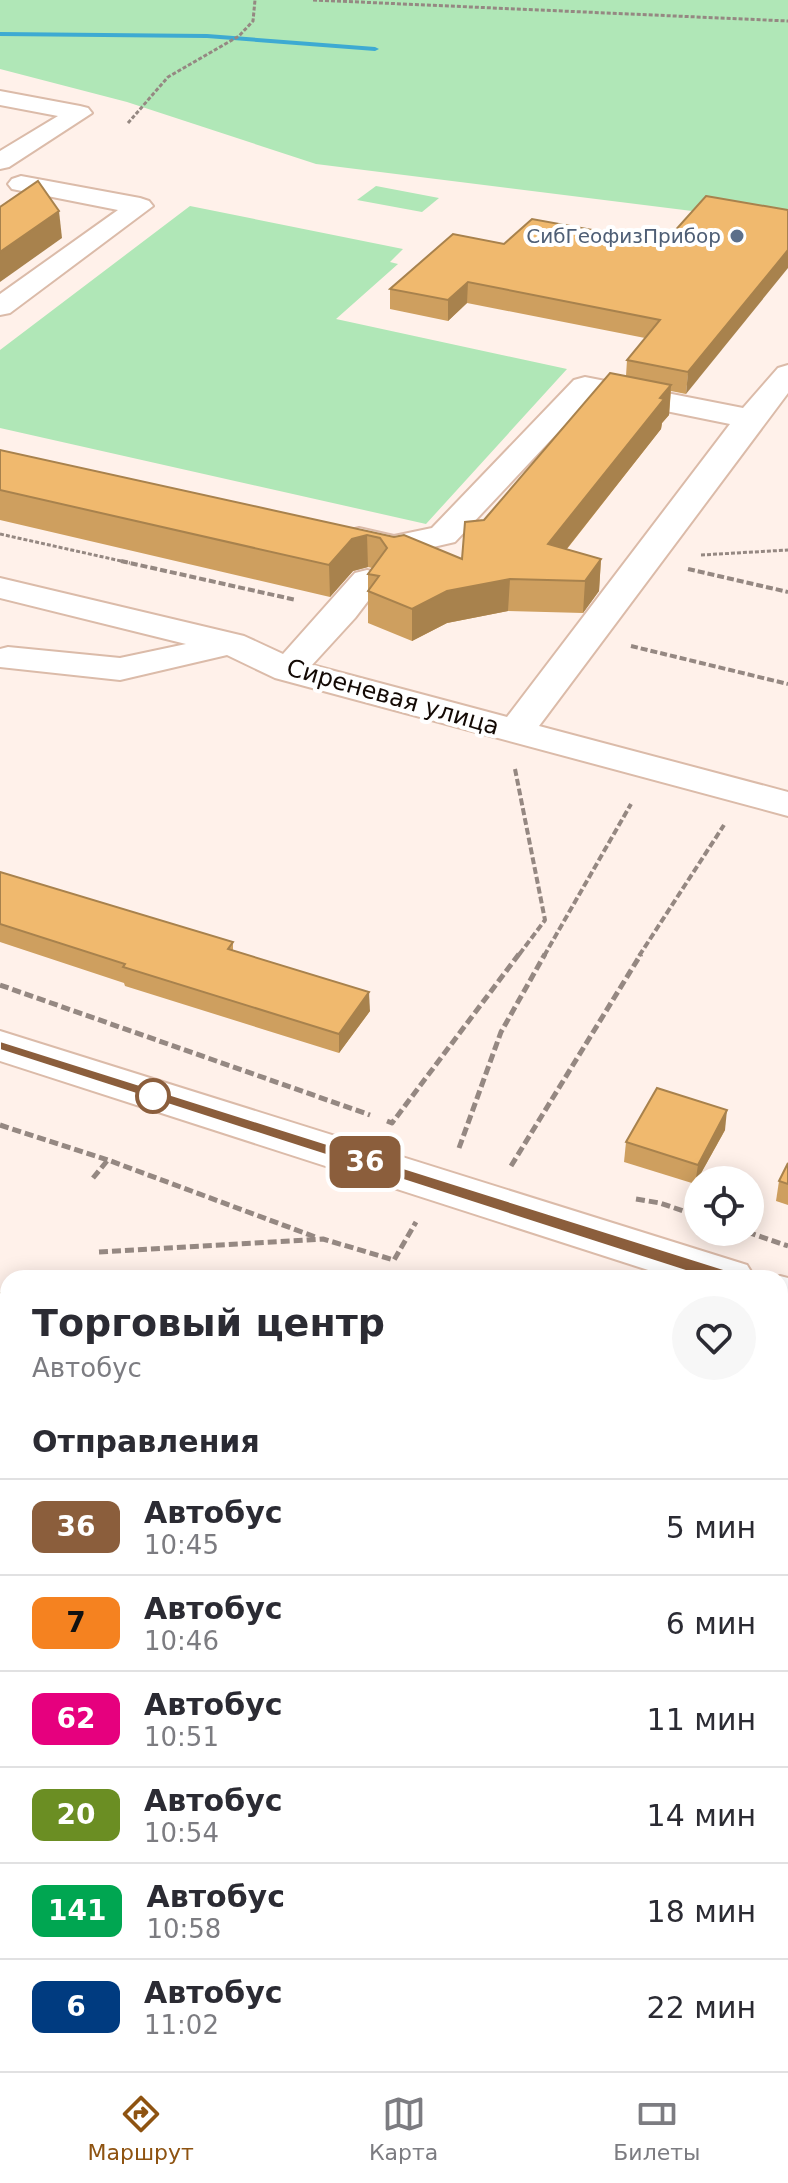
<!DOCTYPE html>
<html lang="ru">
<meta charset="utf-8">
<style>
body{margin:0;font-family:"DejaVu Sans",sans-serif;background:#f7f7f7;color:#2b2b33;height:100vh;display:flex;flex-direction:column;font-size:30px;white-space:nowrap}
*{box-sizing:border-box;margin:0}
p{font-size:26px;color:#7c7c81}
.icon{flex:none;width:44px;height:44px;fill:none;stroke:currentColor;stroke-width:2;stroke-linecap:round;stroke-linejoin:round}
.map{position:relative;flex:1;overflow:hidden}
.panel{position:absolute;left:0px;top:1270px;width:788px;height:802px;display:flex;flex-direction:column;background:#fff;border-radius:24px 24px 0 0;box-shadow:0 4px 20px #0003}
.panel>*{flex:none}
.badge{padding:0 16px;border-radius:12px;font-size:28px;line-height:52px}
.buttons{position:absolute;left:684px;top:1166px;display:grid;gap:16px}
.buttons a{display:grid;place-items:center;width:80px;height:80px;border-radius:50%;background:#fff;box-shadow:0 4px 20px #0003;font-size:40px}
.map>.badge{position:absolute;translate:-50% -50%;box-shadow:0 0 0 4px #fff}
h2{padding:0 32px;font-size:30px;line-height:72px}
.round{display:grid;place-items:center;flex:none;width:84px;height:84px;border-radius:42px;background:#f7f7f7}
.overview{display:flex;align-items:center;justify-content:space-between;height:136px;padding:0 32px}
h1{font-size:38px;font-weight:700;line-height:60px}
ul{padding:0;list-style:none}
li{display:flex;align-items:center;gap:24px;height:96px;padding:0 32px;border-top:2px solid #e1e1e2}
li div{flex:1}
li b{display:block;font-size:30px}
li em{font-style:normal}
li .badge{min-width:88px;font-weight:700;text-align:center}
.tabs{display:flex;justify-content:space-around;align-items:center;height:112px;border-top:2px solid #e1e1e2;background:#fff;font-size:22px;color:#7c7c81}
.tabs a{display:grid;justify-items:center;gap:4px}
.tabs .on{color:#8e5311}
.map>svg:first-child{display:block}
.education{fill:#fee3e3}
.green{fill:#b0e7b7}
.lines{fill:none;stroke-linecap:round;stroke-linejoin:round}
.stream{fill:#3eaad2;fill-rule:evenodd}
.minor-casing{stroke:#dbbba9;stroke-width:4}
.major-casing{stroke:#dbbba9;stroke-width:4}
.path-far2{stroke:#958882;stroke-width:3;stroke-dasharray:4 2;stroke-linecap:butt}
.path-far1{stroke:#958882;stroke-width:4;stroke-dasharray:7 3;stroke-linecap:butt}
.path{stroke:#958882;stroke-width:5;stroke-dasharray:9 4;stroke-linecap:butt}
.minor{fill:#fff;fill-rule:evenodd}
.major{fill:#fff;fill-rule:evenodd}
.wall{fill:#ce9f5f}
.shaded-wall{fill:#a8824d}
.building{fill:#f0b96e;stroke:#a8824d;stroke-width:2}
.line{fill:#8b5e3c;stroke:#fff;stroke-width:2}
.service-dot{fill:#5c6f8a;stroke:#fff;stroke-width:3}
.stop-dot{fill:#fff;stroke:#8b5e3c;stroke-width:4}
.labels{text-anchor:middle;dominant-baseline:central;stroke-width:8;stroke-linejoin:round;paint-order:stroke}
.far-service-label{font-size:20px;fill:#4e5e75;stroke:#fff;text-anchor:end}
.street-label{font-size:24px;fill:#130904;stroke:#fff}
</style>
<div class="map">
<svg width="788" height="2071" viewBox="0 0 788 2071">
<rect width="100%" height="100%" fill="#fff1ea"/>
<path class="education" d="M0,1931L8,1937V2064H188L198,2071H0Z"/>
<g class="green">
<path d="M0,0H788V223L316,164L127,102L0,69Z"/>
<path d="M376,186L439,198L422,212L357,200Z"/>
<path d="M190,206L403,249L390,262L398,264L336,319L567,369L426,524L0,428V350Z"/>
</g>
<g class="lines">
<path class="stream" d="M0,32L207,34L375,47L379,49L375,51L207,38L0,36Z"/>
<defs>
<g id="minor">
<path d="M0,91L80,106L88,108L92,113L9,167L0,169V151L58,116L0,105Z"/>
<path d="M21,176L140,198L149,201L153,206L10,313L0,315V294L118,210L12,189L8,184L12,179Z"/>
<path d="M788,365V393L539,726L788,792V816L275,678L227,655L120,680L0,667V649L8,647L120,658L186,644L0,598V578L244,636L283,654L355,573L367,570L379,573L384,580L355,618L312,665L507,717L730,424L592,396L455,542L394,556L347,545L342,538L347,531L359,528L394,536L432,528L574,380L585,377L743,408L778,368Z"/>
<path d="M788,1345V1403L780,1406V1348Z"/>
<path d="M780,1870L788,1874V1934L780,1931Z"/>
<path d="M215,2064H282L279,2071H212Z"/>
</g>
<g id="major">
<path d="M0,1031L747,1265L755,1278H673L0,1061Z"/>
<path d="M780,1276L788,1278V1314L780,1312V1278H772Z"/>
</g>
</defs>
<use href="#minor" class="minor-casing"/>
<use href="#major" class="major-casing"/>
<g class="path-far2">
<path d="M313,0L788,21"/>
<path d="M128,123L168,77L239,36L253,21L255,0"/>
<path d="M0,534L130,563"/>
<path d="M701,555L788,550"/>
</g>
<g class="path-far1">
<path d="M121,561L296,600"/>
<path d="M688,569L788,592"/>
<path d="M631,646L788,684"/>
<path d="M515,769L545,920L518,956"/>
<path d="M544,956L631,804"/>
<path d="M639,956L724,825"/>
</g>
<g class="path">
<path d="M0,985L370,1115"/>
<path d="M387,1121L392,1123L519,954"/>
<path d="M0,1125L108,1160L318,1238"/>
<path d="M459,1148L501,1032L545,954"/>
<path d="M511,1166L641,954"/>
<path d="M93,1178L107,1161"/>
<path d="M636,1199L660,1203L698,1216"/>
<path d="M747,1232L788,1246"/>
<path d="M99,1252L323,1239L394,1260L416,1222"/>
</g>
<use href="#minor" class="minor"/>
<use href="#major" class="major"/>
</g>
<g class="wall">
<path d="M706,196L686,394L671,391L669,415L662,423L661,429L567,549L601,559L599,591L583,613L508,611L447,623L412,641L368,623V574L372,568L368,567L353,571L330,597L0,520V450L394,537L462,559L484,520L626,376L627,360L645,338L467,303L448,321L390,309V289L504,244L664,243Z"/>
<path d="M0,872L233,942V950L370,1011L339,1053L125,986L124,983L0,942Z"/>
<path d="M725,1130L695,1184L624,1162L626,1142Z"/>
<path d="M788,1163V1205L776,1201L779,1181Z"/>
<path d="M788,1630V1791L780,1787V1647Z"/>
<path d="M0,1846L8,1850V1913L0,1907Z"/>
</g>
<g class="shaded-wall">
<path d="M59,211L62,238L0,282V252Z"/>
<path d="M788,250V268L686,394L688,372Z"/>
<path d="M468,282L467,303L448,321V300Z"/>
<path d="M671,385L669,415L662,423L661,429L546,575L548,544Z"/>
<path d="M367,535L368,567L353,571L330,597L329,565L352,539Z"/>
<path d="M601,559L599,591L583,613L585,581Z"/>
<path d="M510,579L508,611L447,623L412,641V609L447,591Z"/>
<path d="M369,992L370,1011L339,1053V1034Z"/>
<path d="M727,1110L725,1130L695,1184L698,1165Z"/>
<path d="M8,1636V1656L0,1665V1645Z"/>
</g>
<g class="building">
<path d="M38,181L59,211L0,252V207Z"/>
<path d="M706,196L788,210V250L688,372L627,360L660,320L468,282L448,300L390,289L453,234L504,244L532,219L664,243Z"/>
<path d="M610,373L671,385L660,398L664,399L548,544L601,559L585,581L510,579L447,591L412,609L368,591L379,576L368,574L387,548L380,538L367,535L352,539L329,565L0,490V450L394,537L404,535L462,559L465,522L484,520Z"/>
<path d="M0,872L233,942L228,949L369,992L339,1034L123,967L125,964L0,924Z"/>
<path d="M657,1088L727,1110L698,1165L626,1142Z"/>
<path d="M788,1163V1184L779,1181Z"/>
<path d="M0,1293L8,1297V1636L0,1645Z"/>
<path d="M788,1630V1780L780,1776V1647Z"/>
<path d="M1,1845L8,1850V1904L0,1898V1846Z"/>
</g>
<path class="line" d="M0,1041L736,1273L738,1278L729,1284L723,1283L0,1050Z"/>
<circle class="service-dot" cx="737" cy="236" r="8"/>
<circle class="stop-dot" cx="153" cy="1096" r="16"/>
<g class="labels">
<g class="far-service-label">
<text x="721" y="236">СибГеофизПрибор</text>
</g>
<g class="street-label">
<text transform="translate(393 697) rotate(16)">Сиреневая улица</text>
</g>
</g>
</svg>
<div class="buttons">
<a><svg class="icon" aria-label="locate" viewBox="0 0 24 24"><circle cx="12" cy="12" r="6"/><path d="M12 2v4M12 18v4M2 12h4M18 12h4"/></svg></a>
</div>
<b class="badge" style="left:365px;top:1162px;background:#8b5e3c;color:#fff">36</b>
<section class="panel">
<div class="overview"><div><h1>Торговый центр</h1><p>Автобус</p></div><a class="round"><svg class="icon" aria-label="heart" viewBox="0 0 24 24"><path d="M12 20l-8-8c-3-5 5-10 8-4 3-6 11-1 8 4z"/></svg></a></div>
<h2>Отправления</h2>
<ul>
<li><span class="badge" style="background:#8b5e3c;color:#fff">36</span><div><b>Автобус</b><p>10:45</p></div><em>5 мин</em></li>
<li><span class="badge" style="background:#f58220;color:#111">7</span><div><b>Автобус</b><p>10:46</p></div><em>6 мин</em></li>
<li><span class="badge" style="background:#e6007e;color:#fff">62</span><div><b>Автобус</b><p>10:51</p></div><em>11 мин</em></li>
<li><span class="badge" style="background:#6b8e23;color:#fff">20</span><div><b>Автобус</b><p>10:54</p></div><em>14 мин</em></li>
<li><span class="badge" style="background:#00a651;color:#fff">141</span><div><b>Автобус</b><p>10:58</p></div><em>18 мин</em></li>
<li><span class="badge" style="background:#003b80;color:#fff">6</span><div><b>Автобус</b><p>11:02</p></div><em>22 мин</em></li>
</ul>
</section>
</div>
<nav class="tabs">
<a class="on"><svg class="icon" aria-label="directions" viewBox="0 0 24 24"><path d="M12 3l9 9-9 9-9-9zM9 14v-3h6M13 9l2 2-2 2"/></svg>Маршрут</a>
<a><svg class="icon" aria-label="map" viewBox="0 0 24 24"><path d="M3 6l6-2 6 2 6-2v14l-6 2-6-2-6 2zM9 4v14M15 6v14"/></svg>Карта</a>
<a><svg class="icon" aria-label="tickets" viewBox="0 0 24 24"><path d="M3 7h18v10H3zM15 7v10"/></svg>Билеты</a>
</nav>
